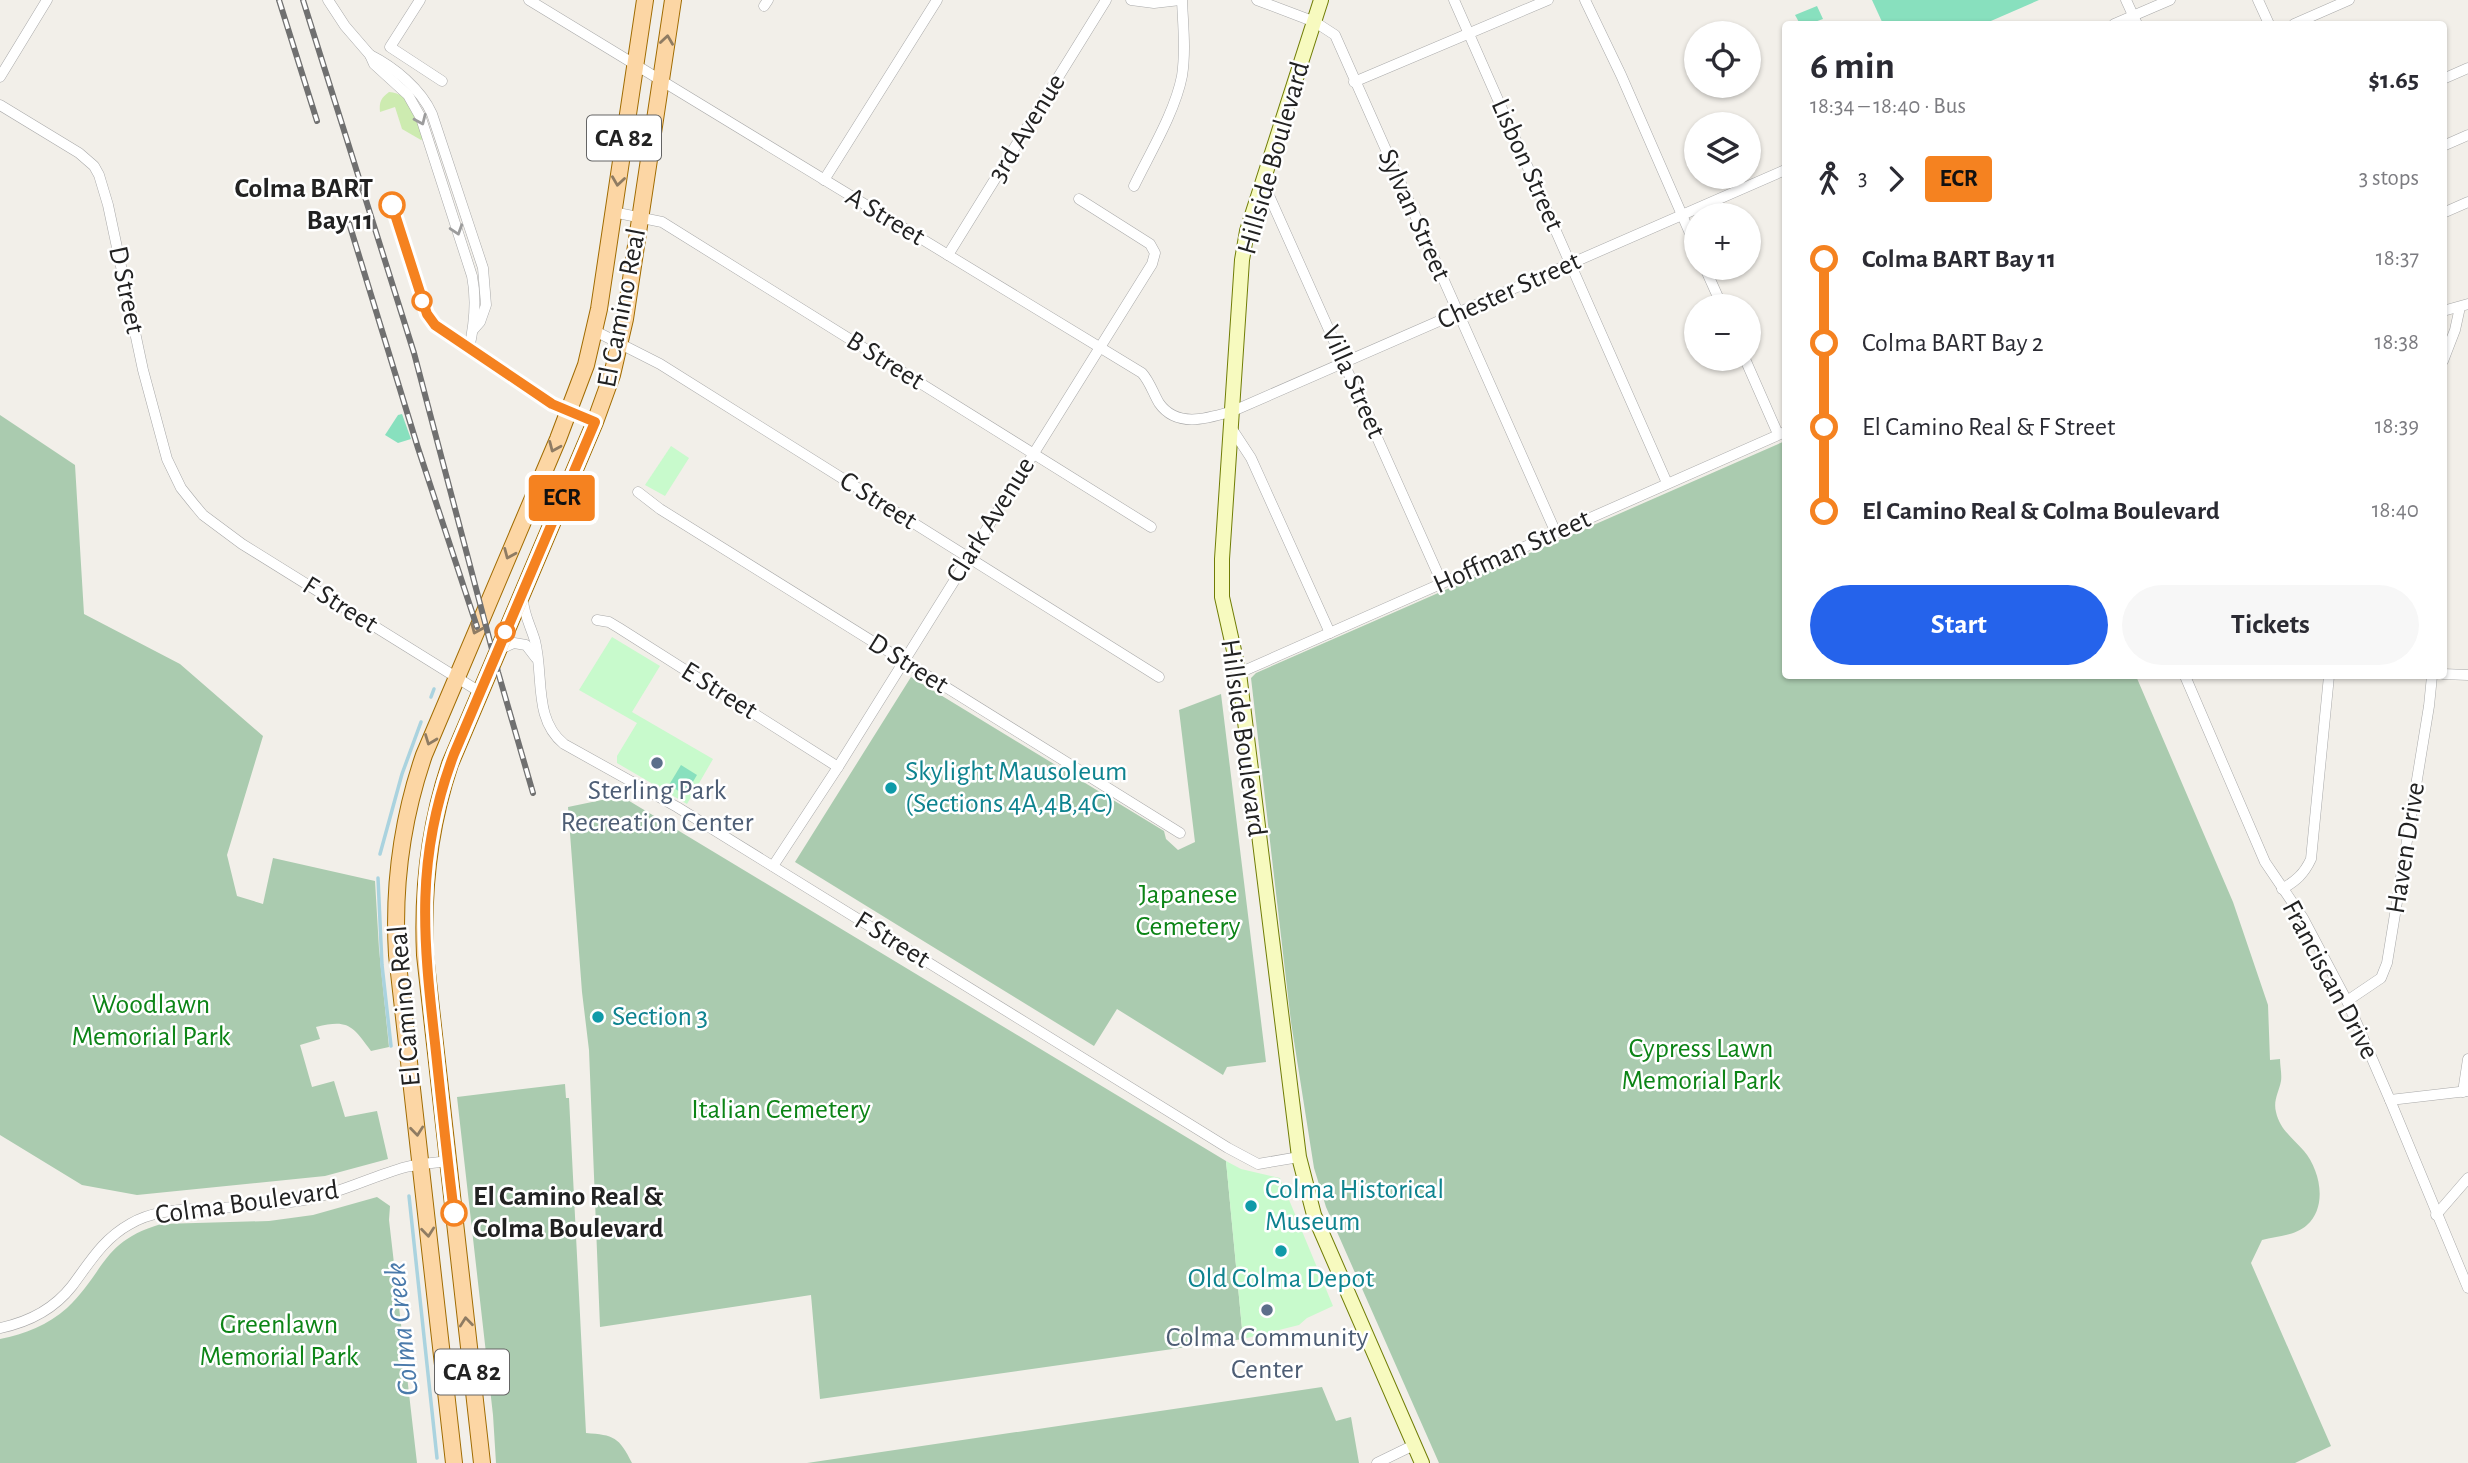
<!DOCTYPE html>
<meta charset="utf-8">
<style>
body{margin:0;font-family:"Alegreya Sans",sans-serif;background:#f7f7f7;color:#2b2b33;height:100vh;display:flex;flex-direction:column;font-size:26px;white-space:nowrap}
*{box-sizing:border-box;margin:0}
p{font-size:23px;color:#7c7c81}
.icon{flex:none;width:38px;height:38px;fill:none;stroke:currentColor;stroke-width:2;stroke-linecap:round;stroke-linejoin:round}
.map{position:relative;flex:1;overflow:hidden}
.details{position:absolute;left:1782px;top:21px;width:665px;height:658px;display:flex;flex-direction:column;background:#fff;border-radius:7px;box-shadow:0 2px 5px #0004}
.details>*{flex:none}
.badge{padding:0 14px;border-radius:5px;font-size:24px;line-height:46px}
.tools{position:absolute;left:1684px;top:21px;display:grid;gap:14px}
.tools a{display:grid;place-items:center;width:77px;height:77px;border-radius:50%;background:#fff;box-shadow:0 2px 5px #0004;font-size:35px}
.map>.badge{position:absolute;translate:-50% -50%;box-shadow:0 0 0 4px #fff}
.legs{display:flex;align-items:center;gap:10px;height:77px;padding:0 28px;font-size:23px}
.legs p{margin-inline-start:auto}
.summary{display:flex;align-items:center;justify-content:space-between;height:119px;padding:0 28px}
h1{font-size:38px;font-weight:700;line-height:52px}
.action{display:flex;gap:14px;margin-top:auto;padding:14px 28px}
.action a{flex:1;height:80px;border-radius:42px;background:#2563eb;color:#fff;font-size:28px;font-weight:700;line-height:80px;text-align:center}
.action a+a{background:#f7f7f7;color:#2b2b33}
ul{padding:0 28px;list-style:none}
li{display:flex;align-items:center;gap:24px;height:84px;font-size:26px}
li i{display:grid;place-items:center;width:10px;height:100%;margin:0 9px;background:currentColor}
li i::after{content:'';width:18px;height:18px;margin:-9px;border:5px solid;border-radius:50%;background:#fff}
li p{margin-inline-start:auto}
li:first-child i{background:linear-gradient(#0000 50%,currentColor 0)}
li:last-child i{background:linear-gradient(currentColor 50%,#0000 0)}
.map>svg:first-child{display:block}
.grass{fill:#cdebb0}
.cemetery{fill:#aacbaf}
.park{fill:#c8facc}
.pitch{fill:#88e0be}
.lines{fill:none;stroke-linecap:round;stroke-linejoin:round}
.stream{stroke:#aad3df;stroke-width:3.5}
.minor-casing{stroke:#a9a9a9;stroke-width:11}
.secondary-casing{stroke:#707d05;stroke-width:16}
.primary-casing{stroke:#a06b00;stroke-width:18}
.minor{stroke:#fff;stroke-width:10}
.secondary{stroke:#f7fabf;stroke-width:14}
.primary{stroke:#fcd6a4;stroke-width:16}
.rail-casing{stroke:#707070;stroke-width:6}
.rail{stroke:#fff;stroke-width:3.5;stroke-dasharray:10;stroke-linecap:butt}
.oneway{stroke:#8f7c63}
.oneway2{stroke:#9c9c9c}
.line-1-casing{stroke:#fff;stroke-width:16}
.line-1{stroke:#f58220;stroke-width:10}
.stop-1-dot{fill:#fff;stroke:#f58220;stroke-width:3.5}
.service-dot{fill:#5c6f8a;stroke:#fff;stroke-width:2.5}
.culture-dot{fill:#0f9aa8;stroke:#fff;stroke-width:2.5}
.labels{text-anchor:middle;dominant-baseline:central;stroke-width:5;stroke-linejoin:round;paint-order:stroke}
.shield{fill:#fff;stroke:#646464;stroke-width:2}
.shield-label{font-size:26px;font-weight:bold;fill:#222}
.street-label{font-size:28px;fill:#222;stroke:#fff}
.stop-label{font-size:28px;font-weight:bold;fill:#222;stroke:#fff;text-anchor:end}
.culture-label{font-size:28px;fill:#0d838f;stroke:#fff;text-anchor:start}
.service-label{font-size:28px;fill:#4e5e75;stroke:#fff}
.park-label{font-size:28px;fill:#0c8416;stroke:#fff}
.water-label{font-size:30px;font-style:italic;fill:#4a7aab;stroke:#fff}
</style>
<div class="map">
<svg width="2468" height="1463" viewBox="0 0 2468 1463">
<rect width="100%" height="100%" fill="#f2efe9"/>
<path class="grass" d="M389,92C411,93 420,120 425,138L421,140L402,129L395,107L380,112C379,102 381,98 389,92Z"/>
<g class="cemetery">
<path d="M0,415L75,465L84,614L180,664L263,736L227,855L237,896L263,904L273,858L375,881L379,949L389,1047L371,1051C352,1025 348,1019 316,1027L320,1039L300,1045L312,1087L334,1081L345,1117L377,1111L388,1159L325,1176L137,1195L82,1185L0,1135Z"/>
<path d="M1785,441V676H2136L2233,902L2268,1005L2270,1060L2280,1059C2280,1066 2282,1074 2281,1081C2279,1092 2273,1100 2276,1112C2280,1130 2293,1138 2304,1151C2320,1170 2328,1206 2307,1225C2295,1236 2277,1236 2262,1240L2251,1263L2331,1446L2295,1463H1439L1326,1207L1314,1168L1291,1022L1251,678L1256,673Z"/>
<path d="M911,677L1164,831L1166,839L1178,850L1195,842L1179,710L1221,694L1266,1062L1227,1067L1223,1075L1117,1009L1094,1046L795,862Z"/>
<path d="M621,796L1226,1161L1243,1339L820,1399L811,1295L600,1327L589,1050L582,992L568,807Z"/>
<path d="M565,1084L566,1098H569L586,1433C614,1435 619,1437 632,1463H496L493,1415L457,1097Z"/>
<path d="M377,1197L390,1206L389,1220L417,1463H0V1339C25,1334 48,1325 67,1308C105,1272 102,1241 161,1224L269,1221L313,1215Z"/>
<path d="M1322,1387L1336,1421L1351,1417L1359,1463H807Z"/>
</g>
<g class="park">
<path d="M671,446L689,458L665,496L645,485Z"/>
<path d="M612,637L660,666L632,712L713,759L687,804L617,763V756L637,723L579,690Z"/>
<path d="M1226,1161L1241,1169L1280,1178L1333,1306L1307,1318L1299,1325L1243,1339Z"/>
</g>
<g class="pitch">
<path d="M1872,0H2039L1984,24H1883Z"/>
<path d="M1817,6L1823,19L1809,24H1800L1795,15Z"/>
<path d="M402,414L411,439L398,443L385,435L398,415Z"/>
<path d="M681,765L697,775L685,795L669,785Z"/>
</g>
<g class="lines">
<g class="stream">
<path d="M431,697L434,689"/>
<path d="M380,854L402,774L421,722"/>
<path d="M378,878L382,965L391,1046"/>
<path d="M409,1196L437,1458"/>
</g>
<defs>
<g id="minor">
<path d="M328,0L345,26L370,55L374,64L408,95L421,118L472,276C477,300 474,326 469,349L555,406L595,422"/>
<path d="M420,0L390,47L442,81"/>
<path d="M529,0L1142,373C1150,382 1153,393 1159,403C1177,429 1209,418 1233,411L1785,170"/>
<path d="M1131,0L1154,3L1180,0"/>
<path d="M1257,0L1315,22L1335,35L1556,533"/>
<path d="M1454,0L1667,483"/>
<path d="M1585,0L1621,75L1696,247"/>
<path d="M2126,0L2137,24"/>
<path d="M2258,0L2269,24"/>
<path d="M764,6L768,0"/>
<path d="M2114,24L2170,0"/>
<path d="M2294,24L2349,0"/>
<path d="M370,55C394,67 421,89 432,114L483,268L486,305L480,322L473,330"/>
<path d="M0,77L47,0"/>
<path d="M2443,79L2468,68"/>
<path d="M1354,82L1548,0"/>
<path d="M0,105L79,153L94,166L99,175L108,205L143,370L167,459L181,488L193,503L203,515L242,544L480,692"/>
<path d="M2443,146L2468,135"/>
<path d="M824,180L937,0"/>
<path d="M1263,182L1442,583"/>
<path d="M1134,186C1150,153 1175,112 1182,76C1186,51 1183,25 1182,0"/>
<path d="M613,212L662,222L1151,527"/>
<path d="M2443,213L2468,202"/>
<path d="M948,255L1106,0"/>
<path d="M1705,268L1722,306"/>
<path d="M2443,311L2468,304"/>
<path d="M595,331L660,364L1159,677"/>
<path d="M1745,359L1778,434"/>
<path d="M2443,361L2455,330L2460,307"/>
<path d="M1232,429L1251,458L1330,633"/>
<path d="M638,492L660,509L1180,833"/>
<path d="M523,600C524,615 531,627 535,641C544,676 533,719 564,744L677,807L1228,1148L1258,1164L1299,1157"/>
<path d="M597,620L609,622L619,628L838,767"/>
<path d="M500,649L514,643L526,645L536,658"/>
<path d="M1239,673L1785,432"/>
<path d="M2443,674L2468,675"/>
<path d="M2185,676L2265,862L2303,918L2347,1001L2390,1100L2468,1288"/>
<path d="M773,866L838,767L1152,264L1155,253L1150,244L1079,199"/>
<path d="M2282,889C2296,881 2304,874 2311,859L2329,676"/>
<path d="M2347,1001L2381,978L2387,963L2429,706L2432,676"/>
<path d="M2463,1092L2468,1059"/>
<path d="M2390,1100L2468,1091"/>
<path d="M2436,1215L2468,1178"/>
<path d="M0,1328C29,1322 54,1309 72,1286C90,1262 103,1239 130,1224C150,1212 174,1210 197,1209C234,1207 272,1206 309,1199C343,1192 373,1176 406,1167C419,1164 434,1163 448,1161"/>
<path d="M1377,1463L1414,1445"/>
</g>
<path id="secondary" d="M1321,0L1247,231L1242,260L1222,559V597L1239,673L1299,1157L1314,1215L1422,1463"/>
<g id="primary">
<path d="M454,1463L397,955C393,887 402,819 424,755L558,439L586,365L599,309L645,0"/>
<path d="M482,1463L425,955C422,889 429,827 450,764L595,422L612,375L625,319L673,0"/>
</g>
</defs>
<use href="#minor" class="minor-casing"/>
<use href="#secondary" class="secondary-casing"/>
<use href="#primary" class="primary-casing"/>
<use href="#minor" class="minor"/>
<use href="#secondary" class="secondary"/>
<use href="#primary" class="primary"/>
<defs>
<g id="rail">
<path d="M279,0L317,121"/>
<path d="M303,0L414,353L498,672L533,793"/>
<path d="M349,223L418,448L477,627"/>
</g>
</defs>
<use href="#rail" class="rail-casing"/>
<use href="#rail" class="rail"/>
</g>
<defs><path id="oneway-chevron" d="M-2-3.5L2.5 0L-2 3.5" fill="none" stroke-width="1.6" stroke-linecap="round" stroke-linejoin="round" transform="scale(1.75)"/></defs>
<g class="oneway">
<use href="#oneway-chevron" transform="translate(667 40) rotate(-82)"/>
<use href="#oneway-chevron" transform="translate(618 181) rotate(98)"/>
<use href="#oneway-chevron" transform="translate(554 447) rotate(113)"/>
<use href="#oneway-chevron" transform="translate(509 554) rotate(113)"/>
<use href="#oneway-chevron" transform="translate(476 629) rotate(113)"/>
<use href="#oneway-chevron" transform="translate(430 740) rotate(111)"/>
<use href="#oneway-chevron" transform="translate(417 1131) rotate(84)"/>
<use href="#oneway-chevron" transform="translate(428 1232) rotate(84)"/>
<use href="#oneway-chevron" transform="translate(466 1322) rotate(-96)"/>
</g>
<g class="oneway2">
<use href="#oneway-chevron" transform="translate(421 120) rotate(66)"/>
<use href="#oneway-chevron" transform="translate(457 230) rotate(72)"/>
</g>
<g class="lines">
<defs>
<path id="line-1" d="M392,205L427,314L435,325L552,404L595,422L454,754C415,857 423,937 435,1043C441,1100 447,1157 454,1213"/>
</defs>
<use href="#line-1" class="line-1-casing"/>
<use href="#line-1" class="line-1"/>
</g>
<g class="stop-1-dot">
<circle cx="392" cy="205" r="12"/>
<circle cx="422" cy="301" r="9"/>
<circle cx="505" cy="632" r="9"/>
<circle cx="454" cy="1213" r="12"/>
</g>
<g class="service-dot">
<circle cx="657" cy="763" r="7"/>
<circle cx="1267" cy="1310" r="7"/>
</g>
<g class="culture-dot">
<circle cx="891" cy="788" r="7"/>
<circle cx="598" cy="1017" r="7"/>
<circle cx="1251" cy="1206" r="7"/>
<circle cx="1281" cy="1251" r="7"/>
</g>
<g class="labels">
<g class="shield">
<rect x="587" y="115.5" width="74" height="45" rx="5"/>
<rect x="435" y="1349.5" width="74" height="45" rx="5"/>
</g>
<g class="shield-label">
<text x="624" y="138">CA 82</text>
<text x="472" y="1372">CA 82</text>
</g>
<g class="street-label">
<text transform="translate(1027 128) rotate(-58)">3rd Avenue</text>
<text transform="translate(1274 158) rotate(-74)">Hillside Boulevard</text>
<text transform="translate(1527 165) rotate(66)">Lisbon Street</text>
<text transform="translate(1414 215) rotate(66)">Sylvan Street</text>
<text transform="translate(885 217) rotate(31)">A Street</text>
<text transform="translate(126 290) rotate(78)">D Street</text>
<text transform="translate(1509 291) rotate(-24)">Chester Street</text>
<text transform="translate(622 308) rotate(-79)">El Camino Real</text>
<text transform="translate(885 361) rotate(32)">B Street</text>
<text transform="translate(1353 382) rotate(66)">Villa Street</text>
<text transform="translate(878 501) rotate(32)">C Street</text>
<text transform="translate(991 520) rotate(-58)">Clark Avenue</text>
<text transform="translate(1512 552) rotate(-24)">Hoffman Street</text>
<text transform="translate(340 605) rotate(32)">F Street</text>
<text transform="translate(908 664) rotate(32)">D Street</text>
<text transform="translate(719 691) rotate(32)">E Street</text>
<text transform="translate(1243 738) rotate(82)">Hillside Boulevard</text>
<text transform="translate(2406 848) rotate(-81)">Haven Drive</text>
<text transform="translate(892 940) rotate(32)">F Street</text>
<text transform="translate(2330 980) rotate(62)">Franciscan Drive</text>
<text transform="translate(405 1006) rotate(-95)">El Camino Real</text>
<text transform="translate(247 1203) rotate(-8)">Colma Boulevard</text>
</g>
<g class="stop-label">
<text x="373" y="189">Colma BART<tspan x="373" dy="32">Bay 11</tspan></text>
<text x="473" y="1197" text-anchor="start">El Camino Real &amp;<tspan x="473" dy="32">Colma Boulevard</tspan></text>
</g>
<g class="culture-label">
<text x="905" y="772">Skylight Mausoleum<tspan x="905" dy="32">(Sections 4A,4B,4C)</tspan></text>
<text x="612" y="1017">Section 3</text>
<text x="1265" y="1190">Colma Historical<tspan x="1265" dy="32">Museum</tspan></text>
<text x="1281" y="1279" text-anchor="middle">Old Colma Depot</text>
</g>
<g class="service-label">
<text x="657" y="791">Sterling Park<tspan x="657" dy="32">Recreation Center</tspan></text>
<text x="1267" y="1338">Colma Community<tspan x="1267" dy="32">Center</tspan></text>
</g>
<g class="park-label">
<text x="1188" y="895">Japanese<tspan x="1188" dy="32">Cemetery</tspan></text>
<text x="151" y="1005">Woodlawn<tspan x="151" dy="32">Memorial Park</tspan></text>
<text x="1701" y="1049">Cypress Lawn<tspan x="1701" dy="32">Memorial Park</tspan></text>
<text x="781" y="1110">Italian Cemetery</text>
<text x="279" y="1325">Greenlawn<tspan x="279" dy="32">Memorial Park</tspan></text>
</g>
<g class="water-label">
<text transform="translate(402 1329) rotate(-96)">Colma Creek</text>
</g>
</g>
</svg>
<div class="tools">
<a><svg class="icon" aria-label="locate" viewBox="0 0 24 24"><circle cx="12" cy="12" r="6"/><path d="M12 2v4M12 18v4M2 12h4M18 12h4"/></svg></a>
<a><svg class="icon" aria-label="layers" viewBox="0 0 24 24"><path d="M12 4l9 5-9 5-9-5zM3 14l9 5 9-5"/></svg></a>
<a>+</a>
<a>−</a>
</div>
<b class="badge" style="left:562px;top:498px;background:#f58220;color:#111">ECR</b>
<section class="details">
<div class="summary"><div><h1>6 min</h1><p>18:34 – 18:40 · Bus</p></div><b>$1.65</b></div>
<div class="legs"><svg class="icon" aria-label="walk" viewBox="0 0 24 24"><circle cx="13" cy="4" r="2"/><path d="M13 8l-2 6 4 7M11 14l-3 7M7 12l3-4h3l4 4"/></svg>3<svg class="icon" aria-label="forward" viewBox="0 0 24 24"><path d="M9 5l7 7-7 7"/></svg><b class="badge" style="background:#f58220;color:#111">ECR</b><p>3 stops</p></div>
<ul>
<li><i style="color:#f58220"></i><b>Colma BART Bay 11</b><p>18:37</p></li>
<li><i style="color:#f58220"></i><span>Colma BART Bay 2</span><p>18:38</p></li>
<li><i style="color:#f58220"></i><span>El Camino Real &amp; F Street</span><p>18:39</p></li>
<li><i style="color:#f58220"></i><b>El Camino Real &amp; Colma Boulevard</b><p>18:40</p></li>
</ul>
<div class="action"><a>Start</a><a>Tickets</a></div>
</section>
</div>
